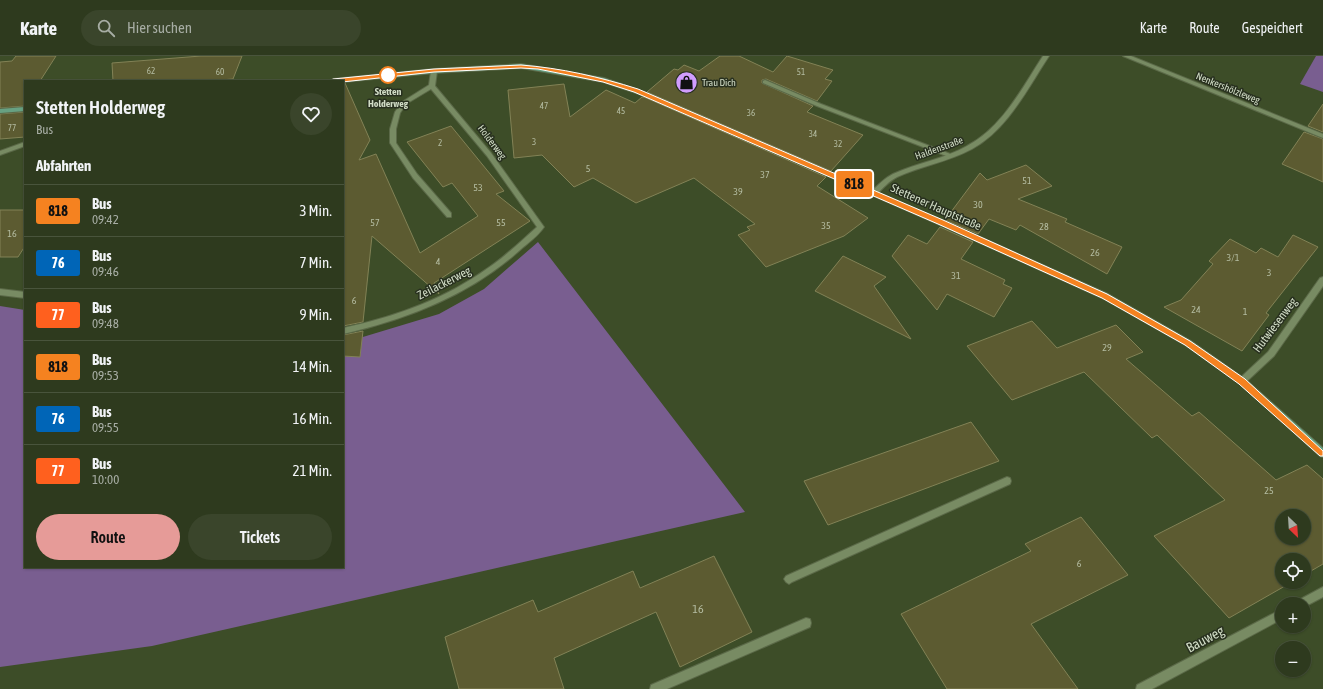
<!DOCTYPE html>
<html lang="de">
<meta charset="utf-8">
<style>
body{margin:0;font-family:"Asap Condensed",sans-serif;background:#3a452b;color:#f1f3f6;height:100vh;display:flex;flex-direction:column;font-size:15px;white-space:nowrap}
*{box-sizing:border-box;margin:0}
p{font-size:13px;color:#a7ada4}
.icon{flex:none;width:22px;height:22px;fill:none;stroke:currentColor;stroke-width:2;stroke-linecap:round;stroke-linejoin:round}
.map{position:relative;flex:1;overflow:hidden}
.side{position:absolute;left:24px;top:24px;width:320px;height:488px;display:flex;flex-direction:column;background:#2e3a1e;border-radius:0px;box-shadow:0 1px 3px #0004,0 0 0 1px #49543c}
.side>*{flex:none}
.badge{padding:0 8px;border-radius:3px;font-size:14px;line-height:26px}
.needle{width:26px;rotate:155deg}
.fabs{position:absolute;left:1275px;top:453px;display:grid;gap:8px}
.fabs a{display:grid;place-items:center;width:36px;height:36px;border-radius:50%;background:#2e3a1e;box-shadow:0 1px 3px #0004,0 0 0 1px #49543c;font-size:20px}
.map>.badge{position:absolute;translate:-50% -50%;box-shadow:0 0 0 2px #fff}
h2{padding:0 12px;font-size:15px;line-height:36px}
.round{display:grid;place-items:center;flex:none;width:42px;height:42px;border-radius:21px;background:#3a452b}
.summary{display:flex;align-items:center;justify-content:space-between;height:68px;padding:0 12px}
h1{font-size:19px;font-weight:600;line-height:30px}
.button{display:flex;gap:8px;margin-top:auto;padding:8px 12px}
.button a{flex:1;height:46px;border-radius:24px;background:#e69b98;color:#111;font-size:16px;font-weight:600;line-height:46px;text-align:center}
.button a+a{background:#3a452b;color:#f1f3f6}
ul{padding:0;list-style:none}
li{display:flex;align-items:center;gap:12px;height:52px;padding:0 12px;border-top:1px solid #49543c}
li div{flex:1}
li b{display:block;font-size:15px}
li em{font-style:normal}
li .badge{min-width:44px;font-weight:700;text-align:center}
header{display:flex;align-items:center;gap:24px;box-sizing:border-box;height:56px;padding:0 20px;background:#2e3a1e;border-bottom:1px solid #49543c}
header strong{font-size:19px}
nav{display:flex;gap:22px;margin-inline-start:auto;font-size:14px}
.search{width:280px;height:36px;background:#3a452b;display:flex;align-items:center;gap:10px;box-sizing:border-box;padding:0 14px;border-radius:22px;color:#a7ada4;font-size:15px}
.map>svg:first-child{display:block}
.green{fill:#795e90}
.building{fill:#5c5b31;stroke:#828256;fill-rule:evenodd}
.lines{fill:none;stroke-linecap:round;stroke-linejoin:round}
.lane-casing{stroke:#5b6948;stroke-width:2}
.street-casing{stroke:#5b6948;stroke-width:2}
.secondary-casing{stroke:#5b6948;stroke-width:2}
.lane{fill:#788b63;fill-rule:evenodd}
.street{fill:#788b63;fill-rule:evenodd}
.secondary{fill:#67a182;fill-rule:evenodd}
.line{fill:#f58220;stroke:#fff}
.stop-dot{fill:#fff;stroke:#f58220;stroke-width:2}
.labels{text-anchor:middle;dominant-baseline:central;stroke-width:3;stroke-linejoin:round;paint-order:stroke}
.far-number-label{font-size:9px;fill:#b4bca1}
.far-poi-label{font-size:10px;fill:#d1dcc6;stroke:#28301f;text-anchor:start}
.far-street-label{font-size:10px;fill:#d1dcc6;stroke:#28301f}
.far-stop-label{font-size:10px;font-weight:bold;fill:#d1dcc6;stroke:#28301f}
.number-label{font-size:10px;fill:#b4bca1}
.street-label{font-size:12px;fill:#d1dcc6;stroke:#28301f}
.near-number-label{font-size:12px;fill:#b4bca1}
.near-street-label{font-size:14px;fill:#d1dcc6;stroke:#28301f}
</style>
<header>
<strong>Karte</strong>
<div class="search"><svg class="icon" aria-label="search" viewBox="0 0 24 24"><circle cx="10" cy="10" r="6"/><path d="M15 15l6 6"/></svg>Hier suchen</div>
<nav><a>Karte</a><a>Route</a><a>Gespeichert</a></nav>
</header>
<div class="map">
<svg width="1323" height="633" viewBox="0 0 1323 633">
<rect width="100%" height="100%" fill="#3d4d28"/>
<g class="green">
<path d="M1316,0H1323V36L1300,28Z"/>
<path d="M538,186L745,456L152,590L0,611V250L25,254V511H343V287L439,258L484,233Z"/>
</g>
<g class="building">
<path d="M16,0H56L40,25H25V50L0,52V6L12,5Z"/>
<path d="M201,0H242L233,23L206,25H113L112,7Z"/>
<path d="M720,0H739L773,16L787,0L833,14L825,23L832,25L817,45L766,23L762,24V27L813,50L807,56L863,79L831,115L647,36L674,13L678,14L684,9L699,15Z"/>
<path d="M343,27H345L370,84L359,104L376,98L420,197L478,160L452,127L443,131L407,86L451,70L504,135L496,138L530,165L434,227L439,238L372,180L363,266L343,270Z"/>
<path d="M564,28L570,61L606,34L635,47L642,41H644L826,121L817,130L868,162L844,180L766,211L738,179L750,174L747,171L755,168L694,122L636,147L593,122L574,131L542,99L514,102L508,34Z"/>
<path d="M1323,48V76L1308,70Z"/>
<path d="M25,56V81L0,83V58Z"/>
<path d="M1304,76L1323,83V126L1282,108Z"/>
<path d="M1026,109L1052,130L1018,143L1067,163L1065,166L1122,191L1107,218L1020,169L1016,174L989,163L978,178L945,164L980,117L987,124Z"/>
<path d="M0,154H25V190L18,201H0Z"/>
<path d="M940,171L973,186L961,203L1005,224L1003,228L1012,232L994,261L947,238L937,254L892,200L908,179L927,188Z"/>
<path d="M1293,179L1318,191L1266,257L1269,259L1242,295L1164,251L1181,244L1213,208L1209,205L1230,183L1256,197L1261,192L1278,201Z"/>
<path d="M843,200L886,221L874,230L911,283L815,235Z"/>
<path d="M1032,265L1057,292L1116,269L1143,296L1126,303L1192,360L1199,356L1276,424L1307,409L1323,423V508L1304,519V504H1282V526H1292L1229,562L1154,480L1225,444L1157,379L1152,382L1084,316L1012,344L967,290ZM1282,460H1304V482H1282Z"/>
<path d="M363,275L360,301L343,300V279Z"/>
<path d="M971,366L999,405L828,469L804,425Z"/>
<path d="M1081,461L1128,519L1031,568L1078,633H947L901,558L1031,495L1025,488Z"/>
<path d="M714,500L752,576L680,611L656,556L554,602L564,633H459L445,581L533,544L538,556L633,515L640,532Z"/>
</g>
<g class="lines">
<defs>
<g id="lane">
<path d="M1123,0H1131L1323,78V82Z"/>
<path d="M765,24L821,48L953,99L954,100L953,101H949L817,50L763,27V25Z"/>
<path d="M1007,421L1010,422L1011,425L1010,428L792,526L789,528L786,526L784,523L786,520Z"/>
<path d="M806,562L810,563L811,567L810,571L667,633H650L651,629Z"/>
</g>
<g id="street">
<path d="M1043,0H1049C1027,33 1008,73 972,93C948,106 921,110 897,121C889,125 883,132 876,139H872V135C878,129 885,122 893,118C917,107 944,103 967,90C1003,71 1022,32 1043,0Z"/>
<path d="M434,13L437,15L435,30L491,97L544,171C538,180 528,187 520,194C470,239 408,263 343,278V272C395,261 445,243 488,212C506,200 521,185 537,171L487,100L431,33L406,48L400,57L396,73V87L417,118L451,157V161H447L413,122L390,87V73L395,56L402,46L429,29L431,15Z"/>
<path d="M25,86V90L0,99V95Z"/>
<path d="M1323,221V230L1274,300L1245,327H1239L1238,325L1239,323L1268,296L1320,222Z"/>
<path d="M0,233L25,236V242L0,239Z"/>
<path d="M1323,531V541L1304,551V548H1295L1297,545Z"/>
<path d="M1282,553V563L1152,633H1136L1137,629Z"/>
</g>
<g id="secondary">
<path d="M521,8L604,22L649,38L942,164L1108,238L1191,285L1245,323L1323,392V401L1320,400L1239,327L1185,289L1102,242L938,168L645,40L603,26L521,12L434,17L343,26L330,25L333,23L434,13Z"/>
<path d="M25,51V55L0,57V53Z"/>
</g>
</defs>
<use href="#lane" class="lane-casing"/>
<use href="#street" class="street-casing"/>
<use href="#secondary" class="secondary-casing"/>
<use href="#lane" class="lane"/>
<use href="#street" class="street"/>
<use href="#secondary" class="secondary"/>
</g>
<path class="line" d="M521,9C561,12 600,21 638,33L943,164L1107,238L1190,285L1245,323L1323,395V400H1320L1239,328L1185,289L1102,242L938,168L634,36L603,26L538,13L521,12L434,16L333,27L330,25L333,23L434,13Z"/>
<defs>
<symbol id="shop-disc" viewBox="-11 -11 22 22"><circle r="9.5" fill="#d19dfe" stroke="#28301f"/><path d="M-5-2.5h2.3a2.7 3.5 0 0 1 5.4 0H5L5.5 6h-11ZM-1.5-2.5h3a1.5 2.3 0 0 0-3 0Z" fill="#111"/></symbol>
</defs>
<g fill-rule="evenodd">
<use href="#shop-disc" x="674" y="14" width="25" height="25"/>
</g>
<circle class="stop-dot" cx="388" cy="19" r="8"/>
<g class="labels">
<g class="far-number-label">
<text x="151" y="15">62</text>
<text x="220" y="16">60</text>
<text x="801" y="16">51</text>
<text x="544" y="50">47</text>
<text x="621" y="55">45</text>
<text x="751" y="57">36</text>
<text x="12" y="72">77</text>
<text x="813" y="78">34</text>
<text x="534" y="86">3</text>
<text x="440" y="87">2</text>
<text x="838" y="88">32</text>
</g>
<g class="far-poi-label">
<text x="702" y="26">Trau Dich</text>
</g>
<g class="far-street-label">
<text transform="translate(1228 32) rotate(22)">Nenkershölzleweg</text>
<text transform="translate(492 86) rotate(53)">Holderweg</text>
<text transform="translate(939 92) rotate(-20)">Haldenstraße</text>
</g>
<g class="far-stop-label">
<text x="388" y="35">Stetten<tspan x="388" dy="12">Holderweg</tspan></text>
</g>
<g class="number-label">
<text x="588" y="112">5</text>
<text x="765" y="118">37</text>
<text x="1027" y="124">51</text>
<text x="478" y="131">53</text>
<text x="738" y="135">39</text>
<text x="978" y="148">30</text>
<text x="375" y="166">57</text>
<text x="501" y="166">55</text>
<text x="826" y="169">35</text>
<text x="1044" y="170">28</text>
<text x="12" y="177">16</text>
<text x="1095" y="196">26</text>
<text x="1233" y="201">3/1</text>
<text x="438" y="205">4</text>
<text x="1269" y="216">3</text>
<text x="956" y="219">31</text>
<text x="354" y="244">6</text>
<text x="1196" y="253">24</text>
<text x="1245" y="255">1</text>
<text x="1107" y="291">29</text>
<text x="1269" y="434">25</text>
<text x="1079" y="507">6</text>
</g>
<g class="street-label">
<text transform="translate(936 151) rotate(24)">Stettener Hauptstraße</text>
<text transform="translate(444 227) rotate(-27)">Zeilackerweg</text>
<text transform="translate(1275 269) rotate(-53)">Hutwiesenweg</text>
</g>
<g class="near-number-label">
<text x="698" y="553">16</text>
</g>
<g class="near-street-label">
<text transform="translate(1205 583) rotate(-28)">Bauweg</text>
</g>
</g>
</svg>
<div class="fabs">
<a><svg class="needle" viewBox="-14 -14 28 28"><path d="M0-13l5 13h-10z" fill="#e53935"/><path d="M0 13l5-13h-10z" fill="#a7ada4"/></svg></a>
<a><svg class="icon" aria-label="locate" viewBox="0 0 24 24"><circle cx="12" cy="12" r="6"/><path d="M12 2v4M12 18v4M2 12h4M18 12h4"/></svg></a>
<a>+</a>
<a>−</a>
</div>
<b class="badge" style="left:854px;top:128px;background:#f58220;color:#111">818</b>
<section class="side">
<div class="summary"><div><h1>Stetten Holderweg</h1><p>Bus</p></div><a class="round"><svg class="icon" aria-label="heart" viewBox="0 0 24 24"><path d="M12 20l-8-8c-3-5 5-10 8-4 3-6 11-1 8 4z"/></svg></a></div>
<h2>Abfahrten</h2>
<ul>
<li><span class="badge" style="background:#f58220;color:#111">818</span><div><b>Bus</b><p>09:42</p></div><em>3 Min.</em></li>
<li><span class="badge" style="background:#0065b7;color:#fff">76</span><div><b>Bus</b><p>09:46</p></div><em>7 Min.</em></li>
<li><span class="badge" style="background:#ff601e;color:#fff">77</span><div><b>Bus</b><p>09:48</p></div><em>9 Min.</em></li>
<li><span class="badge" style="background:#f58220;color:#111">818</span><div><b>Bus</b><p>09:53</p></div><em>14 Min.</em></li>
<li><span class="badge" style="background:#0065b7;color:#fff">76</span><div><b>Bus</b><p>09:55</p></div><em>16 Min.</em></li>
<li><span class="badge" style="background:#ff601e;color:#fff">77</span><div><b>Bus</b><p>10:00</p></div><em>21 Min.</em></li>
</ul>
<div class="button"><a>Route</a><a>Tickets</a></div>
</section>
</div>
